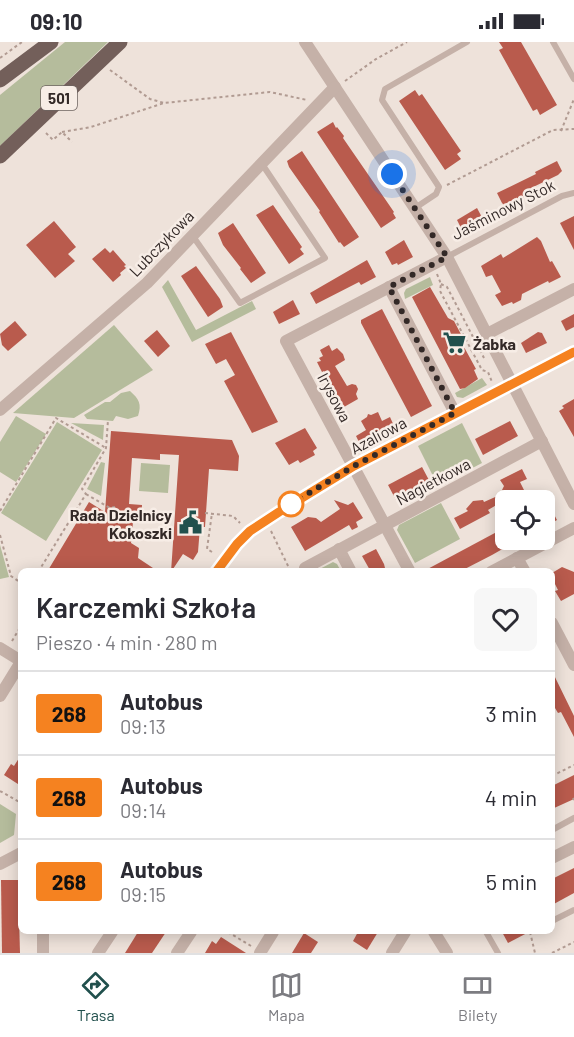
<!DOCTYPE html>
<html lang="pl">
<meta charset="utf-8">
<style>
body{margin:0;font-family:Barlow,sans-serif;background:#f7f7f7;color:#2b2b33;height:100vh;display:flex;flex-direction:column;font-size:22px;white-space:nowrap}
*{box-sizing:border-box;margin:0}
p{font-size:20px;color:#7c7c81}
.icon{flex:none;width:33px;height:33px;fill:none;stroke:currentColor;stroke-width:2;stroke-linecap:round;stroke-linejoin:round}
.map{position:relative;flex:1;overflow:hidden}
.side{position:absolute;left:18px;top:526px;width:537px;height:366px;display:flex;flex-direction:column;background:#fff;border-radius:9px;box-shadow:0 3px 15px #0003}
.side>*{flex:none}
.badge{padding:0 12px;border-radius:4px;font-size:21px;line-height:39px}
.tools{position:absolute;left:495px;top:448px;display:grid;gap:12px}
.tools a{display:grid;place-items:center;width:60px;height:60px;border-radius:9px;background:#fff;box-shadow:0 3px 15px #0003;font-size:30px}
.you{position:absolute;width:30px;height:30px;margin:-15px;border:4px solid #fff;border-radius:50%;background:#1a73e8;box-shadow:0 0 0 9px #1a73e833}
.map>.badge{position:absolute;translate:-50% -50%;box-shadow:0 0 0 3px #fff}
.round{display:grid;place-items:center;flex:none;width:63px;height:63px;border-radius:9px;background:#f7f7f7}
.summary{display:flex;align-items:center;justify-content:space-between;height:102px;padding:0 18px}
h1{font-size:28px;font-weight:600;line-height:45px}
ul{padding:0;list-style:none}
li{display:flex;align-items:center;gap:18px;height:84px;padding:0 18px;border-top:2px solid #e1e1e2}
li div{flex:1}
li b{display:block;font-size:22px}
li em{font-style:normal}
li .badge{min-width:66px;font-weight:700;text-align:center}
.status{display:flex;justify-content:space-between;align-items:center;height:42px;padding:0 30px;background:#fff;direction:ltr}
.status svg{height:16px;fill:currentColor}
.tabs{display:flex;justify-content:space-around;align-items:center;height:84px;border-top:2px solid #e1e1e2;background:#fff;font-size:16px;color:#7c7c81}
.tabs a{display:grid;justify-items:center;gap:3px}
.tabs .active{color:#21504d}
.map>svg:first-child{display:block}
.green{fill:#b5bc9c}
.building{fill:#b95b4d}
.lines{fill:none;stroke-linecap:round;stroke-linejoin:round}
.path{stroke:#b19b92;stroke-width:2;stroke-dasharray:3 3;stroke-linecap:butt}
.lane{stroke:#c5b1a8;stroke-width:6}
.street{stroke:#c5b1a8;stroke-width:12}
.primary{stroke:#735f5a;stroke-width:15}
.line-casing{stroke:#fff;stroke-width:14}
.line{stroke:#f58220;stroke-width:9}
.walk{stroke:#332927;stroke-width:6;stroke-dasharray:0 10.8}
.stop-dot{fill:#fff;stroke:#f58220;stroke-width:3}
.labels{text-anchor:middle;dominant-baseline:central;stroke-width:5;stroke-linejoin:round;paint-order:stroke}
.shield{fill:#f7ede6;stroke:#6e6460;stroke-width:1.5}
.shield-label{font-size:15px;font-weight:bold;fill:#332927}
.street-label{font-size:16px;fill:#332927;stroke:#f7ede6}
.poi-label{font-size:16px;font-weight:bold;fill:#332927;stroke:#f7ede6;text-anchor:start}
</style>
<div class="status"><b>09:10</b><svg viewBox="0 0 49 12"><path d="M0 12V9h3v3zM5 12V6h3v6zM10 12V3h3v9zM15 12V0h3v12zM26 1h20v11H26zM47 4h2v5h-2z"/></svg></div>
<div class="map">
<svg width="574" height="911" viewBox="0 0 574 911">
<rect width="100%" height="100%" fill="#eee2da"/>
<g class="green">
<path d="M65,0H108L0,104V53Z"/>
<path d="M430,235L433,243L405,257L404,251L406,247Z"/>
<path d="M168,238L196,288L252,259L256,267L192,300L162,245Z"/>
<path d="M114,283L153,328L74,376L13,371Z"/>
<path d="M482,336L487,343L463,356L457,355L455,351Z"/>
<path d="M130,349C139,357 142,362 138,374L128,377L116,374L113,379L87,377L84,373L105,360H110L121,351Z"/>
<path d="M16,374L46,392L16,440L0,430V400Z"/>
<path d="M57,380L102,408L46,499L1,471Z"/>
<path d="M71,381L104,383L103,398Z"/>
<path d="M462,381L482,421L438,444L418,404Z"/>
<path d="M101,420L105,421L101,454L87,447Z"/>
<path d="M141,421L170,423L168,451L139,449Z"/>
<path d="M441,461L460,497L415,521L397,488L399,483Z"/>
<path d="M0,503L9,535L0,537Z"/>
<path d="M333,520L337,522L341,529H316Z"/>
<path d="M0,762L16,772L14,793L0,801Z"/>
</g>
<g class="building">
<path d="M499,0H521L557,63L540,73L537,67L533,69L499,8L503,6Z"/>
<path d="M415,48L419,54L422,52L461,109L457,112L461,117L445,128L399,59Z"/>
<path d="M333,80L336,86L337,85L344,94L343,96L394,170L393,171L396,176L381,186L317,90Z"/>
<path d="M302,109L359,195L344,205L340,200L339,201L319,170L320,169L289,125L287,119Z"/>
<path d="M557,119L562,129L558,133L527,148L529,153L510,162L509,161L504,163L502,161L497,151L536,132L535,130Z"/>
<path d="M273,163L302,205L300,207L304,212L289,222L256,173Z"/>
<path d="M477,166L484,179L462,188L457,178Z"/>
<path d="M574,174V208L560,181Z"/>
<path d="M54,179L76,205L68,212L75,219L55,236L26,203Z"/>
<path d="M233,181L266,231L251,241L240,227L241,226L223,203L218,191Z"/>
<path d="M537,195L541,199L550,220L552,219L561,235L549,241L548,239L522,252L521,258L513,262L512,260L502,264L495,253L501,250L492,233L486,235L481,224L501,212L503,216Z"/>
<path d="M404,198L413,215L398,223L397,221L392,223L385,210Z"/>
<path d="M105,206L110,211L113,208L126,223L124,224L126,226L120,231L121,233L113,240L92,217Z"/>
<path d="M367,218L376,235L361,243L359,240L316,262L310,251Z"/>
<path d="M196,224L220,257L223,265L208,275L181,234Z"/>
<path d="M430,245L448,276L454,279L464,298V305L476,327L474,328L478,337L465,346L460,347L412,255Z"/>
<path d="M293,258L300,272L279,282L273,270Z"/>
<path d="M382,267L432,364L411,375L361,281V278Z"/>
<path d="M574,272V285L566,289L561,279Z"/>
<path d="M15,279L27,293L8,309L2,303L0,292Z"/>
<path d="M157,288L170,304L158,315L144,299Z"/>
<path d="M231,290L278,380L252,391L224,339L235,333L226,317L216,322L205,302Z"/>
<path d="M538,290L542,291L547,301L526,311L521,301Z"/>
<path d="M329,303L332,309L337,306L343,312L345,318L335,324L347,344L352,342L356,343L358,347L356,352L358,357L344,365L324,329L322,330L317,320L321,319L319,316L323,314L320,308Z"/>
<path d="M574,357V395L559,369L564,366L562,364Z"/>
<path d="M378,370L382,379L390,375L394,384L361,404L356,394L366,388L361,379L367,375L368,372L371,373Z"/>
<path d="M510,379L518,394L483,413L475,397Z"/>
<path d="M305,386L317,406L313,409L315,413L300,421L298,418L289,423L275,401Z"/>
<path d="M111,389L232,398L239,414L238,429L209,427L205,485H200L198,510L193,518L183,512L171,530L179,413L160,412V418L132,416L129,462L142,463L141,481L133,480L131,501L139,506L138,516L159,530H47L89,460L105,470Z"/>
<path d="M422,425L430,440L396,458L388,443Z"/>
<path d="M522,427L527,437L520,440L527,454L519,459H511L506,449L502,448L504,444L500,438Z"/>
<path d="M502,452L505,458L488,468L490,471L460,487L454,476L468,469L466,467L473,459L483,458L484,460Z"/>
<path d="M544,454L557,478L544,485Z"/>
<path d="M334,458L348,463L353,460L363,476L356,480L358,485L352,488L349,483L305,509L291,485L308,475L316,476L321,480L340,467Z"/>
<path d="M506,485V505L492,513L459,530H422Z"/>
<path d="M376,507L384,522L386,530H371L362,514Z"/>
<path d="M562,525L574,530V552L561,559L555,549L558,548L552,536V531Z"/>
<path d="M552,629L574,674V695L561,670L558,671L552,661Z"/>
<path d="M21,713V744L4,733L11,722L14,724Z"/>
<path d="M574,733V757L552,767V744Z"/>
<path d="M574,826V851L552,863V837Z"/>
<path d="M1,838H18L20,911H2Z"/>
<path d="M138,890H166L152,911H125Z"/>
<path d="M358,890H378L367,908L353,899Z"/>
<path d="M502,890H529L508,901Z"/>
<path d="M304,891L318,900L311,911H292Z"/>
<path d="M221,895L246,911H205L212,899L216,902Z"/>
</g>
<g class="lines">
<g class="path">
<path d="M0,16L22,0"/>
<path d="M110,28L150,57L164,61"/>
<path d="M345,39L376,17L407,0"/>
<path d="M561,89L574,57"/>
<path d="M62,90L91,85L164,61L270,50L307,58"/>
<path d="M46,91L53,98L62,90L72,100"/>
<path d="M447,143L553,88L574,87"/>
<path d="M437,232L441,242L440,249L482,328L488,330L492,340"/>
<path d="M441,242L447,245L484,316"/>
<path d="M86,452L110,466L115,465"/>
<path d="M0,469L56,376L106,406"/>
<path d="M205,471L233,474L240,481"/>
<path d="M271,489L291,530"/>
<path d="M0,493L11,534L21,541"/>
<path d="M212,510L207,507L212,471"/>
<path d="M41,530L40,527L86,452L82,447L106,406L108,378"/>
<path d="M12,599L21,584"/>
<path d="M552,734L574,723"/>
<path d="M0,749L21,761"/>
<path d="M573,756L574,758"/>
<path d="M228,890L251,904"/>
<path d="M530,890L535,911"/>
<path d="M552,911L574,900"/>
</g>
<g class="lane">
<path d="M553,0L574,37"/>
<path d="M415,166L436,152L439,145L382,58L385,47L467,0"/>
<path d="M192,193L240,261L325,216L262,122"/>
<path d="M447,215L562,154L574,151"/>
<path d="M552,788L574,776"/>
<path d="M552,879L574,868"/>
<path d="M486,890L498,911"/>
</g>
<g class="street">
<path d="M305,0L447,215L574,462"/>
<path d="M389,245L455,371"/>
<path d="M487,292L574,247"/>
<path d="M0,368L147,241L335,45"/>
<path d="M339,507L351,530"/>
<path d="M517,516L525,530"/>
<path d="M305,526L542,399"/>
<path d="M216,530L237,502L250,489L279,470L354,424L574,310"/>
<path d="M410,530L286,299L447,215"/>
<path d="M491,530L574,486"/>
<path d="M552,581L574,623"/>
<path d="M0,606L21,619"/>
<path d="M0,654L21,620"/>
<path d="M552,816L574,805"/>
<path d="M0,822L21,811"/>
<path d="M43,890V911"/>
<path d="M434,890L447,911"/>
<path d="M98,911L112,890"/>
<path d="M177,911L191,890"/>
<path d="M260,911L273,890"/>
<path d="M392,911L405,890"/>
</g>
<g class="primary">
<path d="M0,38L51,0"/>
<path d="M0,114L120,0"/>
</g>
</g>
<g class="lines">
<defs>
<path id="line" d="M216,530L237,502L250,489L279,470L354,424L574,310"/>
</defs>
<use href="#line" class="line-casing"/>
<use href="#line" class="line"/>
<path class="walk" d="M291,462L354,424L455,371L389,245L447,215L392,132"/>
</g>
<defs>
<symbol id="supermarket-bare" viewBox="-9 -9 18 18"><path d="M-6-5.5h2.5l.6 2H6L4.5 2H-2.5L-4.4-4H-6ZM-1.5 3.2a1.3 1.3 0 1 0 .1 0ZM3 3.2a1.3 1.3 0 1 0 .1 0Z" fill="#21504d" stroke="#f7ede6" stroke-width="2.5" paint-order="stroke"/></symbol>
<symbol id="civic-bare" viewBox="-9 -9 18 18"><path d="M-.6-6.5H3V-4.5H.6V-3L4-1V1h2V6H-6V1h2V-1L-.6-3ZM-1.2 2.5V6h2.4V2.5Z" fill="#21504d" stroke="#f7ede6" stroke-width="2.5" paint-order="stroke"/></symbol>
</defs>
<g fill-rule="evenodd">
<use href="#supermarket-bare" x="438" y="284" width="33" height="33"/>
<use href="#civic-bare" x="174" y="464" width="33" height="33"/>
</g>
<circle class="stop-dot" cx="291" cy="462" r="12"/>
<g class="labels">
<rect class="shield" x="41" y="44" width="36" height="24" rx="4.5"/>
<g class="shield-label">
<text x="59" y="56">501</text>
</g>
<g class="street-label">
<text transform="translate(503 167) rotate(-27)">Jaśminowy Stok</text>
<text transform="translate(161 201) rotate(-46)">Lubczykowa</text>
<text transform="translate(335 355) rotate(62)">Irysowa</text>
<text transform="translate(378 393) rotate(-28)">Azaliowa</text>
<text transform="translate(433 439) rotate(-28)">Nagietkowa</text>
</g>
<g class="poi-label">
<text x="473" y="301">Żabka</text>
<text x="172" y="472" text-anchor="end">Rada Dzielnicy<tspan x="172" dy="18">Kokoszki</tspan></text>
</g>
</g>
</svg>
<div class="tools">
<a><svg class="icon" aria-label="locate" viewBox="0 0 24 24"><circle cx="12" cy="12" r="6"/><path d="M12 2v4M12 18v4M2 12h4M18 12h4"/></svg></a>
</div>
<div class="you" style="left:392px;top:132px"></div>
<section class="side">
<div class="summary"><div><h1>Karczemki Szkoła</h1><p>Pieszo · 4 min · 280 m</p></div><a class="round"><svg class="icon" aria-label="heart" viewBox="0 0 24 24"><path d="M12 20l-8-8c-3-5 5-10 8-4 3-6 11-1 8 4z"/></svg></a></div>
<ul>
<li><span class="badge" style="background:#f58220;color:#111">268</span><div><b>Autobus</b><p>09:13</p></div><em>3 min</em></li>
<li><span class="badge" style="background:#f58220;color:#111">268</span><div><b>Autobus</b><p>09:14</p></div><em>4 min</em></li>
<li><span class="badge" style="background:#f58220;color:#111">268</span><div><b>Autobus</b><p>09:15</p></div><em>5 min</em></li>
</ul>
</section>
</div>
<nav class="tabs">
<a class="active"><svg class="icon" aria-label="directions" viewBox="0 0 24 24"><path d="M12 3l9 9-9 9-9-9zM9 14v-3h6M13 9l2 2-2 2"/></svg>Trasa</a>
<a><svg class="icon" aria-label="map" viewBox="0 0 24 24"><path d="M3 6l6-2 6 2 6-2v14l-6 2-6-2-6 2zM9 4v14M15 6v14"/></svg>Mapa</a>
<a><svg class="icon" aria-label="tickets" viewBox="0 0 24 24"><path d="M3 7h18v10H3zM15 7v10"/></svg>Bilety</a>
</nav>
